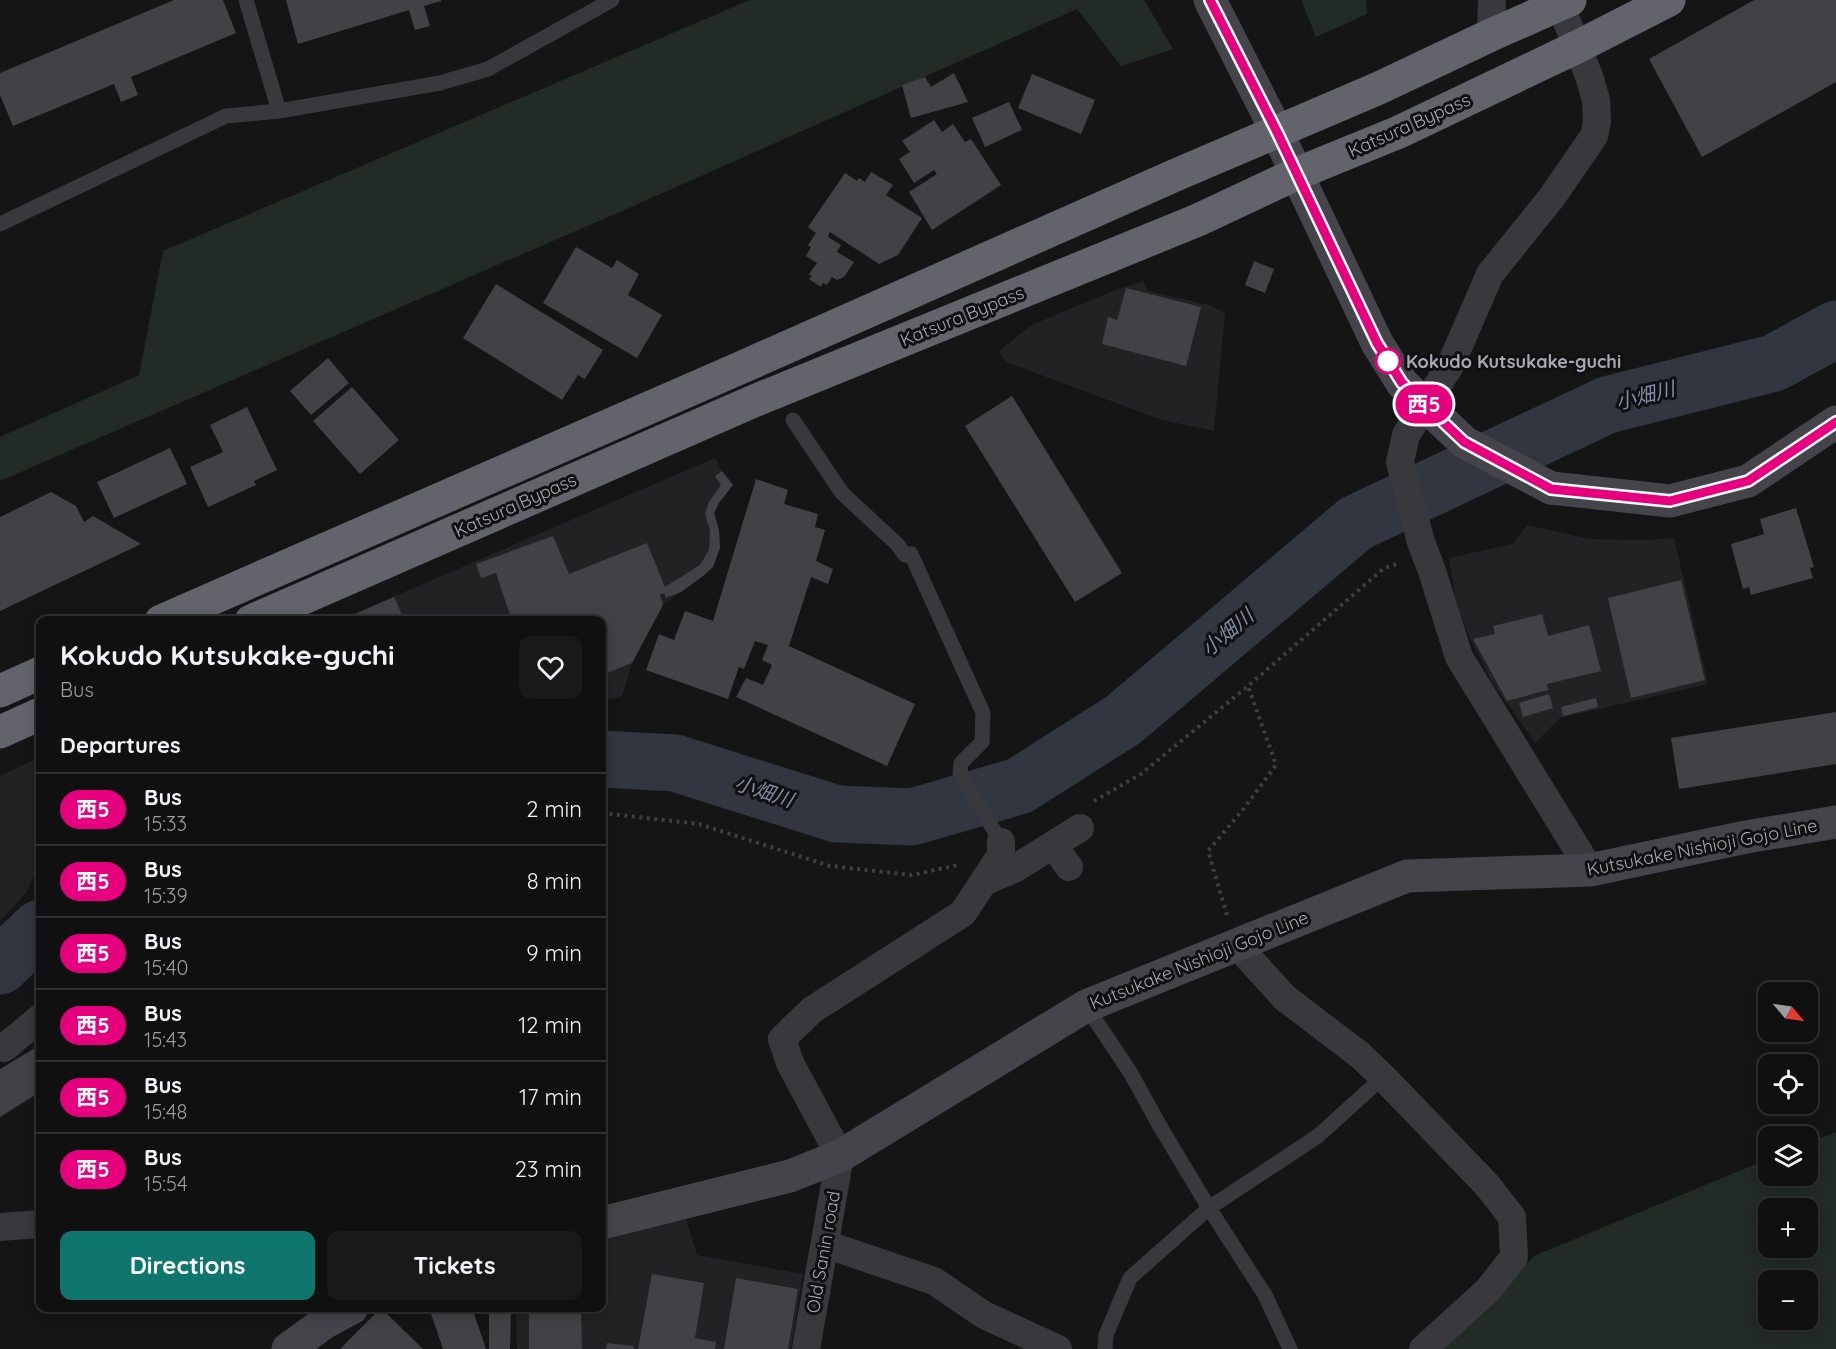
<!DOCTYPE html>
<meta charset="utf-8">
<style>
body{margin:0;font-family:Quicksand,"Noto Sans JP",sans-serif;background:#191919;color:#f1f3f6;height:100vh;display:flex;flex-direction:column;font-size:22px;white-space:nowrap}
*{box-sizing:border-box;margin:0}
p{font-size:20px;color:#9c9d9f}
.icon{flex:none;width:33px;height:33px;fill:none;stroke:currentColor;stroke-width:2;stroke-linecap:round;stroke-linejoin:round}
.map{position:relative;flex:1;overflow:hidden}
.drawer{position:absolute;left:36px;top:616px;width:570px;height:696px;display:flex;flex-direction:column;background:#101010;border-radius:12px;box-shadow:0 3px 15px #0003,0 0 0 2px #303030}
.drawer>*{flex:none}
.badge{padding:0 12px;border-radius:20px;font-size:21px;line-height:39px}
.needle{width:39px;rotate:119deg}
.tools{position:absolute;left:1758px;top:982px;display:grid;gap:12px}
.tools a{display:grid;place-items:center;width:60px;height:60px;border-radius:12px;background:#101010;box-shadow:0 3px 15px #0003,0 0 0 2px #303030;font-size:30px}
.map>.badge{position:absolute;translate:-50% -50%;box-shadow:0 0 0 3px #fff}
h2{padding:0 24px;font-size:22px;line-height:54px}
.round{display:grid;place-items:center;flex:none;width:63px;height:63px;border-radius:12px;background:#191919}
.overview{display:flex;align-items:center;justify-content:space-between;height:102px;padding:0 24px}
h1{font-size:28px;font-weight:700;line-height:45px}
.cta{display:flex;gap:12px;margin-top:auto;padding:12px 24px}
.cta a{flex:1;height:69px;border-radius:12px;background:#0f766e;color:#fff;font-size:24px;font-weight:700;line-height:69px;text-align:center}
.cta a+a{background:#191919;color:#f1f3f6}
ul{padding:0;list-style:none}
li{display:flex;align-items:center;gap:18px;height:72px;padding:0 24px;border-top:2px solid #303030}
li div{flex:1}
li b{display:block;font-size:22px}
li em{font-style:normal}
li .badge{min-width:66px;font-weight:700;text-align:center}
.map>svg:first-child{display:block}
.built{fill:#222123}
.green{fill:#232b27;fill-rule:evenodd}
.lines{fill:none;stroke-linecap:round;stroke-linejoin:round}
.river{stroke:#313640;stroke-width:57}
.building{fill:#424246}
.path{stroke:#3e3e44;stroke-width:4;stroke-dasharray:3 4.5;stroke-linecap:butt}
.lane{stroke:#39383d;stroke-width:15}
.street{stroke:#39383d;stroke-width:28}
.secondary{stroke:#45444b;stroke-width:33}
.highway{stroke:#63636b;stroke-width:33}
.secondary-bridge{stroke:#45444b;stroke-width:33}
.line-casing{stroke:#fff;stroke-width:14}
.line{stroke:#e6007e;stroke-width:9}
.stop-dot{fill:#fff;stroke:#e6007e;stroke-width:3}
.labels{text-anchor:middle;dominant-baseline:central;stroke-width:6;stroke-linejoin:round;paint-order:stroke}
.street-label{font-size:18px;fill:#a8a9b5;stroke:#101011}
.stop-label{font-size:18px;font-weight:bold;fill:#a8a9b5;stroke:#101011;text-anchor:start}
.water-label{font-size:20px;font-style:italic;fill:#838dac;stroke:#101011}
</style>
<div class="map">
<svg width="1836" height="1349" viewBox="0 0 1836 1349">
<rect width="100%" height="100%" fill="#151516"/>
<g class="built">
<path d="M1143,281L1148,291L1209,305L1225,313L1214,431L1162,420L1006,362L999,351L1032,325L1110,292Z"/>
<path d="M715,458L722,471L733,485L719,503L714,513L719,530L720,548L713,567L703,576L663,605L632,663L622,696L602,701V621H337Z"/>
<path d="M1527,525L1590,539L1646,540L1674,538L1708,684L1560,718L1535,743L1493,684L1467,632L1456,604L1449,558L1513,544Z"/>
<path d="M40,757V870L32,879L27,892L0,921V776Z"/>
<path d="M685,1215L697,1255L803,1274L791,1349H517L516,1308H602V1234Z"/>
</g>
<g class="green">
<path d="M750,0H1144L1173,49L1121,66L1077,9L615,214L0,481V437L139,375L163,251Z"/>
<path d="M1301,0H1366L1367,14L1316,37Z"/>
<path d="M1836,1132V1349H1442L1534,1256L1768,1159V1176H1808V1143ZM1768,1209H1808V1248H1768ZM1768,1281H1808V1320H1768Z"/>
</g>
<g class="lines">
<g class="river">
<path d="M602,759L675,763L837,814L912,817L1019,786L1123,720L1356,523L1607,405L1774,363L1836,329"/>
<path d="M0,966L40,928"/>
</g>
</g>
<g class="building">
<path d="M174,0H223L236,33L131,77L138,95L121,102L114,84L13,126L0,95V73Z"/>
<path d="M286,0H441V1L424,6L430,26L415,30L409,10L298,44Z"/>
<path d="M1754,0H1836V82L1702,157L1649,59Z"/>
<path d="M954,73L968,102L911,118L902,85L925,77L931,87Z"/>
<path d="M1032,74L1095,100L1081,134L1018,108Z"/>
<path d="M1009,102L1022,130L985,147L972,118Z"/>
<path d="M934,120L942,132L953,124L965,142L971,139L1001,185L932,230L909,192L937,174L934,170L914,183L899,159L910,152L902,141Z"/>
<path d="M871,172L893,185L886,195L922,218L898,255L879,264L830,232L828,237L841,245L837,252L854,262L844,277L837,280L832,277L827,285L823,283L821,287L809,279L812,276L809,274L817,263L806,256L811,247L808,245L816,233L808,227L845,173L857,181L859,178L865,182Z"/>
<path d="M576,247L612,268L617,260L639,274L628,295L662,315L637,358L543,303Z"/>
<path d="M1254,261L1274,269L1265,293L1245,285Z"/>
<path d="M496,284L603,350L585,379L578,375L562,400L463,338Z"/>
<path d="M1126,288L1201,307L1186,366L1102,344L1108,317L1117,320Z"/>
<path d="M328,358L349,383L311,415L290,391Z"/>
<path d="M352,387L399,440L360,474L313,421Z"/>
<path d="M1012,396L1122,573L1075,602L965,426Z"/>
<path d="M247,407L277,470L254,481L256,485L208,507L190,467L223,452L210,425Z"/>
<path d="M170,448L187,484L114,518L97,482Z"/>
<path d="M722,471L733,485L719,503L714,513L719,530L720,548L713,567L703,576L681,592L666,598L664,593L660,595L663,605L632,663L602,675V621H512L496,573L481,578L476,564L553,536L569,574L647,543L665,587L700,565L709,550L710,530L705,514L709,502L721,485L715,476Z"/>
<path d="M756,479L788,490L784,504L818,514L815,527L825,530L816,561L833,569L828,584L811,577L789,646L915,704L887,766L736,697L746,678L763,685L772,665L762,660L768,645L755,641L744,669L739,667L728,699L646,670L659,634L674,640L685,611L713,621Z"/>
<path d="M51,492L76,506L84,522L93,516L141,544L0,611V517Z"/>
<path d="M1796,508L1814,567L1810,568L1813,578L1751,595L1749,587L1743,589L1731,544L1764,534L1760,519Z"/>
<path d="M1681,580L1705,680L1631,698L1608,598Z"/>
<path d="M394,597L405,621H339Z"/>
<path d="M1542,614L1548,636L1589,625L1601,671L1547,684L1548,690L1507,701L1473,639L1495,634L1493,626Z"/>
<path d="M1549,694L1553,708L1523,717L1519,703Z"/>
<path d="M1596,698L1598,707L1563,716L1561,707Z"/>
<path d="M1836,712V764L1679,789L1671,738Z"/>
<path d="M40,1045V1092L0,1117V1069Z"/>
<path d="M652,1274L704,1283L695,1338L716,1342L715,1349H638Z"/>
<path d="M736,1278L798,1289L788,1349H724Z"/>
<path d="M381,1308L423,1349H340Z"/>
<path d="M429,1308H472L486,1349H443Z"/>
<path d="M489,1308H511L510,1349H489Z"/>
<path d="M529,1308H581L582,1349H529Z"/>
<path d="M607,1343L634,1346L633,1349H606Z"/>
</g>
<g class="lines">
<g class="path">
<path d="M1094,801L1141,774L1248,686L1383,569L1399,563"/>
<path d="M602,813L699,824L830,866L912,875L958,865"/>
<path d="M1227,915L1208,851L1245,807L1276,765L1248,686"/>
</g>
<g class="lane">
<path d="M246,0L279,111"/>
<path d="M0,224L226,116L279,111L440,83L488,69L612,0"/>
<path d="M793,420L842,493L898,545L905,555L911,554L983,713L982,742L961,763L960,774L1001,842"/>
<path d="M1086,1006L1130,1072L1161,1128L1209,1208L1265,1295L1290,1349"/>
<path d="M1105,1349L1106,1335L1130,1278L1209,1208L1318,1136L1383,1077"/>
</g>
<g class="street">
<path d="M1560,5L1589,76L1596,100L1597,122L1594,136L1552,197L1490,274L1451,364L1406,435L1400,462L1421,542L1432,571L1459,657L1590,870"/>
<path d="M1491,35L1492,0"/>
<path d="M1053,845L1069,867"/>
<path d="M983,882L1014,869L1080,828"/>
<path d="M1236,944L1285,998L1360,1055L1383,1077L1487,1185L1512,1217L1514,1257L1488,1290L1423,1349"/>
<path d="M0,1046L4,1048L40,1018"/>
<path d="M0,1227L40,1224"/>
<path d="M825,1244L934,1281L984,1315L1058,1349"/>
<path d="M806,1349L840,1156L790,1063L782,1039L812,1010L963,913L1001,855V842"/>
</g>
<g class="secondary">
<path d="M1210,0L1277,132L1377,343"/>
<path d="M1551,488L1670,501L1748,481L1836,422"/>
<path d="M602,1223L790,1176L840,1156L1086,1006L1407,876L1590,870L1746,837L1836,822"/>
<path d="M288,1349L324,1323L352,1308"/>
</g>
<g class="highway">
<path d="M161,621L740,368L1178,174L1379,88L1491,35L1570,0"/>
<path d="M251,621L754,401L1198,220L1296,174L1399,132L1577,47L1669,0"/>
<path d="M0,691L40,673"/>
<path d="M0,732L40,714"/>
</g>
<path class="secondary-bridge" d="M1377,343L1402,383L1464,442L1551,488"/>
</g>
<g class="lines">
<defs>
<path id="line" d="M1210,0L1277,132L1377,343L1402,383L1464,442L1551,489L1670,501L1748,481L1836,422"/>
</defs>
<use href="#line" class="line-casing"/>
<use href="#line" class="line"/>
</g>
<circle class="stop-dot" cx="1388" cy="361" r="12"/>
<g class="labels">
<g class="street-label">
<text transform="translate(1409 125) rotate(-24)">Katsura Bypass</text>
<text transform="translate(962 316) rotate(-22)">Katsura Bypass</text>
<text transform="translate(515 505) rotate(-24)">Katsura Bypass</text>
<text transform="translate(1702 847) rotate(-11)">Kutsukake Nishioji Gojo Line</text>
<text transform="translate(1199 960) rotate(-22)">Kutsukake Nishioji Gojo Line</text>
<text transform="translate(823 1252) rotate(-80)">Old Sanin road</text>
</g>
<g class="stop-label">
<text x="1406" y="361">Kokudo Kutsukake-guchi</text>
</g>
<g class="water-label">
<text transform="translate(1645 395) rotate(-14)">小畑川</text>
<text transform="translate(1227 632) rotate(-40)">小畑川</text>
<text transform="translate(764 791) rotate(18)">小畑川</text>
</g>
</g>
</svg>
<div class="tools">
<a><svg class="needle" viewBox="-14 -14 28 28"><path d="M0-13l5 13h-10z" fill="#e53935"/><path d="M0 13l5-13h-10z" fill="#9c9d9f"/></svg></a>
<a><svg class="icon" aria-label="locate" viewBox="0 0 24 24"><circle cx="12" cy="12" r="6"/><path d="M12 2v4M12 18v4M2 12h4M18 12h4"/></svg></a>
<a><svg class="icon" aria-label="layers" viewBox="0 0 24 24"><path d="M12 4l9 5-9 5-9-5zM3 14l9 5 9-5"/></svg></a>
<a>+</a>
<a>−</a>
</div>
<b class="badge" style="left:1424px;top:404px;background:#e6007e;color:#fff">西5</b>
<section class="drawer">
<div class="overview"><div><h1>Kokudo Kutsukake-guchi</h1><p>Bus</p></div><a class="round"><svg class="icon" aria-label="heart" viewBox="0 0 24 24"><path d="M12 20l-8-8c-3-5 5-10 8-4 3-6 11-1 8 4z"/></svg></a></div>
<h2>Departures</h2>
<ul>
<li><span class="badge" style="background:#e6007e;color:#fff">西5</span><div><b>Bus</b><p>15:33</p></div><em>2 min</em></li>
<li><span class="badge" style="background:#e6007e;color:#fff">西5</span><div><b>Bus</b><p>15:39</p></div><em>8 min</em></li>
<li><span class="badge" style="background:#e6007e;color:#fff">西5</span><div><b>Bus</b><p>15:40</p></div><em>9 min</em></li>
<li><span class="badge" style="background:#e6007e;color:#fff">西5</span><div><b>Bus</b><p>15:43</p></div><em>12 min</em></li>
<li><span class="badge" style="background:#e6007e;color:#fff">西5</span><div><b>Bus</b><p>15:48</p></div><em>17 min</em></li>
<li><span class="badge" style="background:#e6007e;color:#fff">西5</span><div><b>Bus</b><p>15:54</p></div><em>23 min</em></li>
</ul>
<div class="cta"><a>Directions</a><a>Tickets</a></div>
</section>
</div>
